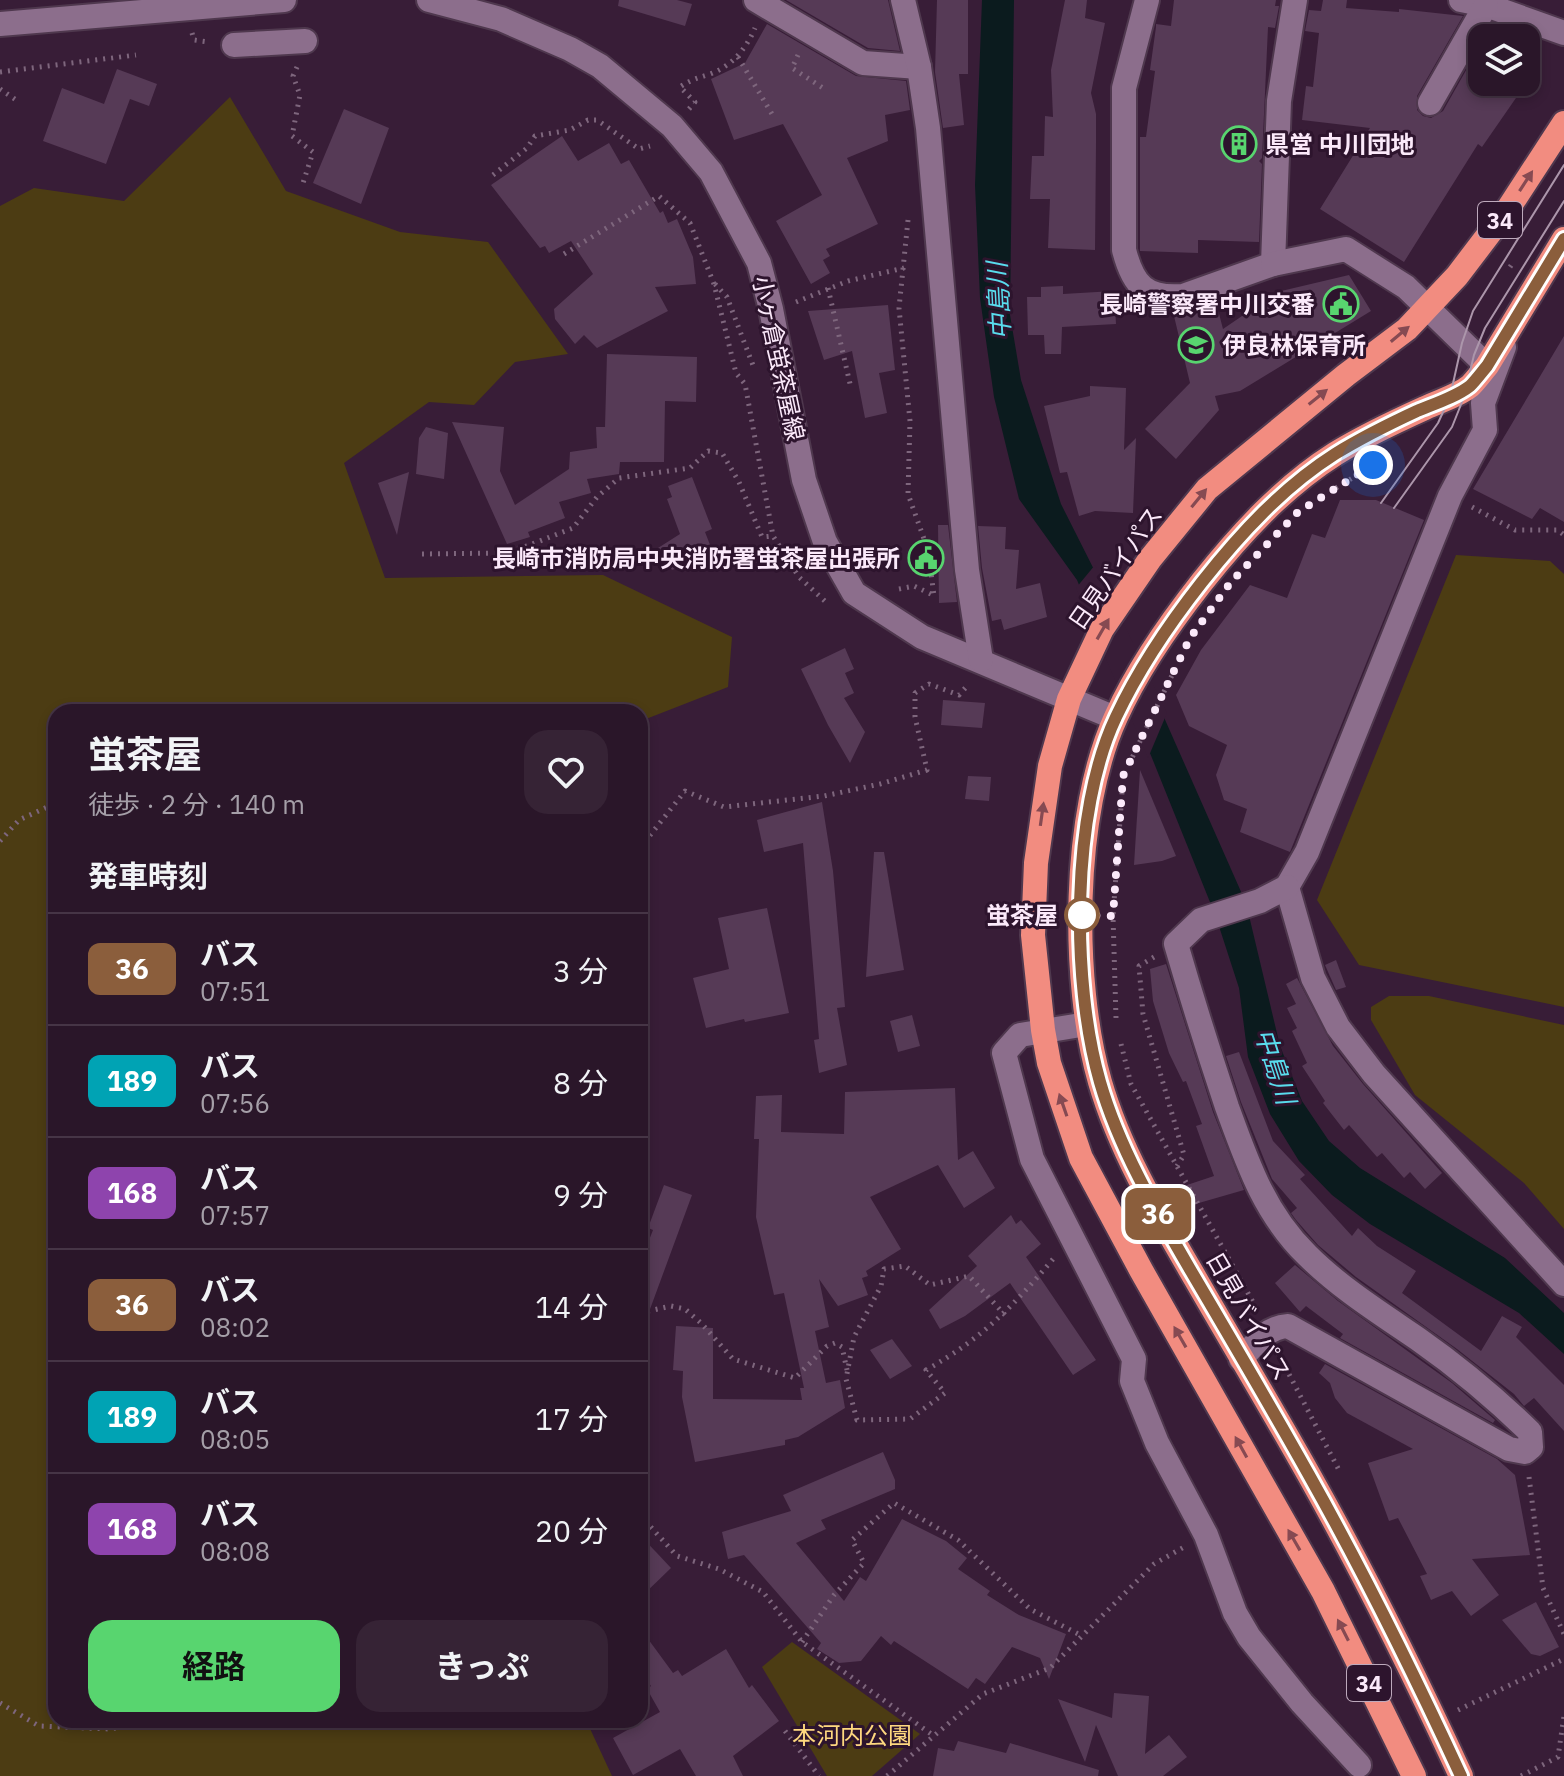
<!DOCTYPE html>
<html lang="ja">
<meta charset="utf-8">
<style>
body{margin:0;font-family:"IBM Plex Sans","Noto Sans JP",sans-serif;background:#362335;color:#f1f3f6;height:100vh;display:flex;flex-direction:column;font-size:30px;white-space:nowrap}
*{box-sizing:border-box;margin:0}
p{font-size:26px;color:#a59fa8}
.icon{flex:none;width:44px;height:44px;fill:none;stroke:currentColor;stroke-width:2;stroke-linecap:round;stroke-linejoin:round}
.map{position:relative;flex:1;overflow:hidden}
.side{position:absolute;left:48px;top:704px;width:600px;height:1024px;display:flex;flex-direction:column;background:#2a1629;border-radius:24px;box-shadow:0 4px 12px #0003,0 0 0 2px #463546}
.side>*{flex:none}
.badge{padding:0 16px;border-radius:12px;font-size:28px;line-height:52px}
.controls{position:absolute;left:1468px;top:24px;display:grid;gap:16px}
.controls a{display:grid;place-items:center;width:72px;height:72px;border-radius:16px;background:#2a1629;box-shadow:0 4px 12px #0003,0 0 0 2px #463546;font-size:40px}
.you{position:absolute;width:40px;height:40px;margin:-20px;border:6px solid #fff;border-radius:50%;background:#1a73e8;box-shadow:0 0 0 12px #1a73e833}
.map>.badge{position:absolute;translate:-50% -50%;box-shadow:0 0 0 4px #fff}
h2{padding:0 40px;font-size:30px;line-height:72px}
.round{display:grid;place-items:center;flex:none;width:84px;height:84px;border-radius:24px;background:#362335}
.summary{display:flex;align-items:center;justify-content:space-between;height:136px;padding:0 40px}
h1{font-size:38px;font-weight:700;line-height:60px}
.primary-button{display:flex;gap:16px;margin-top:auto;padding:16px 40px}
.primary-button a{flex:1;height:92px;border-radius:24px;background:#58d56f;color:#111;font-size:32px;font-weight:700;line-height:92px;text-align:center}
.primary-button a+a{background:#362335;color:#f1f3f6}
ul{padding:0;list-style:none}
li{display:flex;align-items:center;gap:24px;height:112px;padding:0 40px;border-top:2px solid #463546}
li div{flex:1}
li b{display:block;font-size:30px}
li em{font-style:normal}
li .badge{min-width:88px;font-weight:700;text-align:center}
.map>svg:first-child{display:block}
.green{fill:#4c3c13}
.water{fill:#0b1b1e}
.pier{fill:#381d37}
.building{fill:#563a56}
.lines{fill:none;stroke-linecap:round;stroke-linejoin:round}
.minor-casing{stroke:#4f384e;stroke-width:28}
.highway-casing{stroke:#4f384e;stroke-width:28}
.path{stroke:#7e667d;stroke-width:5;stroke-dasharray:2 6;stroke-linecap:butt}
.minor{stroke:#8c6e8c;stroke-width:24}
.highway{stroke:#f28c80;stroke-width:24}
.tram{stroke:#ac96ab;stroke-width:2}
.oneway{fill:#864a52}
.line-casing{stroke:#fff;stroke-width:18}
.line{stroke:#8b5e3c;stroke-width:12}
.walk{stroke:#fbe9fa;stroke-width:8;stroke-dasharray:0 14.4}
.stop-dot{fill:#fff;stroke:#8b5e3c;stroke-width:4}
.labels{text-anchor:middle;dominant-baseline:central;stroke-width:6;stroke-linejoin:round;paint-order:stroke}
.shield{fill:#2d142d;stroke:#bda9bc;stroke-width:2}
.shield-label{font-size:22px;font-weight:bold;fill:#fbe9fa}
.poi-label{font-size:24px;font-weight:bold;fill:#fbe9fa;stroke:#2d142d;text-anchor:start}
.street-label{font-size:24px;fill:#fbe9fa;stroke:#2d142d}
.stop-label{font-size:24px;font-weight:bold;fill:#fbe9fa;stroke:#2d142d;text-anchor:end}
.park-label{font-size:24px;fill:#fed87f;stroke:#2d142d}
.water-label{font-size:26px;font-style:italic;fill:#59dced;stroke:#2d142d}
</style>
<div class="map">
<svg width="1564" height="1776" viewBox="0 0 1564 1776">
<rect width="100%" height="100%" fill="#381d37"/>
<g class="green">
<path d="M230,97L286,191L400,232L488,242L568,354L515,362L474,405L429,402L344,463L385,578L603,575L732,637L728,687L646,719L645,1004L640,1078V712H56V1720H586L612,1776H0V206L34,188L124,201Z"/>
<path d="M1456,555L1550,561L1564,574V1007L1359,965L1317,900Z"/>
<path d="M1389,996H1429L1564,1025V1229L1524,1183L1415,1095L1371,1020V1007Z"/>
<path d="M792,1642L920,1734L872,1776H827L762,1667Z"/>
</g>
<path class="water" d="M982,0H1014L1010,315L1021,380L1061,504L1132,645L1246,903L1280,1046L1302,1101L1329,1141L1360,1168L1505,1258L1564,1313V1354L1519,1313L1370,1224L1332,1195L1299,1161L1270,1114L1248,1057L1239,988L1216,917L1152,758L1077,580L1019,499L994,397L980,298L975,185Z"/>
<path class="pier" d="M1095,565L1167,713L1148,758L1076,588Z"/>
<g class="building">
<path d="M619,0H677L692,4L685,26L618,6Z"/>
<path d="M786,0H888L900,51L868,48Z"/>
<path d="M937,0H968V74H959L964,125L943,128L935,72Z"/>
<path d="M1065,0H1087L1085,18L1105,23L1091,93L1096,114V143L1095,250L1048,248L1050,199H1030L1032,156H1044L1045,116L1053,117L1051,70Z"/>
<path d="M1174,0H1276L1275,6H1279L1275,28L1268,27L1262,158L1259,161L1262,164L1259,242L1198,240V253L1140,251V137H1146L1155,71L1150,70L1156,27V24L1171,26Z"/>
<path d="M1323,0H1347L1346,8L1399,12V9L1463,16L1417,96V110L1423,116L1431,118L1443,111L1482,42V82H1527L1482,147L1478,144L1404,262L1320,209L1370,128L1302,120L1306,86L1313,87L1319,33L1305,31L1309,10L1321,11Z"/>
<path d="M767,24L856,76L906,81L910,110L885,115L888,141L847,158L878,224L826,249L830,256L823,260L830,273L811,284L776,221L822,195L783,124L734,140L711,79L745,63Z"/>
<path d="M117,69L157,84L149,106L130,99L106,164L43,141L62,88L104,104Z"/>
<path d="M344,109L389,128L361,204L313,183Z"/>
<path d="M562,136L578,161L609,143L621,164L629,160L660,213L663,211L668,223L677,219L693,257L696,284L655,287L668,311L597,348L584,335L575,344L555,319L554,309L593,274L571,241L549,253L545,246L540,248L491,185Z"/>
<path d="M1349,275L1371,311L1240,391L1215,396L1219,410L1176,459L1145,429L1190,383L1174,316L1217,306L1223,329L1277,292Z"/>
<path d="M1063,286V294L1114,291L1116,324L1062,327L1061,354H1045L1044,335H1028L1027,297H1041V287Z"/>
<path d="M888,305L895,370L879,373L887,413L865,418L852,351L824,360L808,311Z"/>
<path d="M1564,336V522L1540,508L1532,519L1473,489Z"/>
<path d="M607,354L697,357L696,402L665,401L664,462H620L619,474L587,479L591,493L559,502L565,518L528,532L530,537L507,544L452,422L504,427L500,471L515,505L569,469L570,452L597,448L596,427H605Z"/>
<path d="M1090,386L1126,388L1124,450L1136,438L1133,513L1095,511L1079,516L1067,472L1060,473L1044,406L1090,396Z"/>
<path d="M426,427L448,433L444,479L416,474L419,438Z"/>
<path d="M409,472L397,535L378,483Z"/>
<path d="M692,477L712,529L705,532L714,555L672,570L658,548L680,534L667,499L672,497L668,486Z"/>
<path d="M1340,500H1376L1424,520L1290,852L1240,832L1247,809L1224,800L1216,775L1227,745L1189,726L1176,695L1201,650L1250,585L1287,598L1312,534L1325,538Z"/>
<path d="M938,525H948L957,602L939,603Z"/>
<path d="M978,526L1006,527L1005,549L1019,550L1016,589L1040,583L1047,617L1004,630L1001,619L992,621L982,568Z"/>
<path d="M845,648L854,669L845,673L854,693L844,698L865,732L850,763L828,725L801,669Z"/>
<path d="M943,700L985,703L982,728L941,725Z"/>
<path d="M1140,770L1176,856L1162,861L1134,865Z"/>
<path d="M968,776L991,777L989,801L965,799Z"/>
<path d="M822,802L833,871L845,1007L837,1008L847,1065L819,1073L814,1040L819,1039L803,843L764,852L757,820Z"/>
<path d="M874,852H884L904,970L866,977Z"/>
<path d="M767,908L789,1013L745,1022L744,1019L706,1028L693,978L729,969L718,918Z"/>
<path d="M1336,960L1346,987L1336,990L1325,965Z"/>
<path d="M1166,964L1213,1112L1244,1190L1178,1209L1172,1190L1214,1176L1196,1126L1202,1124L1186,1081L1183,1082L1169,1053L1153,1001L1150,969Z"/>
<path d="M1297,978L1333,1046L1363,1084L1442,1173L1425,1189L1410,1172L1404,1178L1382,1153L1377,1157L1349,1125L1344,1130L1323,1103L1325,1101L1302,1066L1307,1063L1292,1031L1297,1028L1287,1008L1296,1004L1286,984Z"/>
<path d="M912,1015L920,1046L898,1052L890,1021Z"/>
<path d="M1239,1052L1273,1141L1305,1175L1300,1179L1352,1236L1358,1228L1377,1246L1416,1271L1402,1293L1481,1351L1502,1316L1522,1327L1516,1337L1564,1385V1431L1534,1398L1524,1406L1514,1394L1457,1349L1356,1277L1318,1245L1296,1220L1291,1213L1297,1208L1272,1179L1241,1102L1226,1056Z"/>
<path d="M955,1088L958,1160L973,1151L995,1188L964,1208L938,1165L870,1197L901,1249L866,1271L868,1276L862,1278L868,1295L838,1306L819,1279L829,1327L815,1331L826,1383L840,1380L845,1408L798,1437L785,1440V1445L695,1462L682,1397L683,1371L673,1370L676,1326L713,1328V1399L802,1400L800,1388H804L784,1293L774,1295L756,1217L759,1139H754L756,1096L782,1095L781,1132L844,1134L845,1092Z"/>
<path d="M664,1185L692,1195L642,1331L640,1263L653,1230L648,1228Z"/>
<path d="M1011,1215L1016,1224L1021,1220L1041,1244L1026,1257L1096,1360L1073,1375L1010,1283L965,1316L940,1329L929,1310L977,1266L968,1256Z"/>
<path d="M1295,1265L1338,1301L1452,1383L1495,1420L1493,1423L1340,1338L1343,1334L1306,1306L1300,1312L1275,1283Z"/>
<path d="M892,1339L912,1366L890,1379L870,1350Z"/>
<path d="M1325,1364L1497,1459L1515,1475L1530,1555L1472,1559L1499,1595L1471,1616L1452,1591L1431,1600L1420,1576L1427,1574L1398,1518L1389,1521L1368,1463L1413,1449L1347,1413L1335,1398L1330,1383L1319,1373Z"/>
<path d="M883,1452L895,1480V1489L821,1520L826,1529L796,1543L844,1601L860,1577L866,1581L902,1519L946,1541L967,1558L958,1569L990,1591L987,1595L1019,1615L1066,1634L1049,1679L1040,1658L1012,1647L985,1684L976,1678L968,1689L894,1641L891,1645L881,1636L861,1661L839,1663L817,1649L821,1643L744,1555L728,1559L722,1532L791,1511L783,1495Z"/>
<path d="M640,1535L671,1568L640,1598Z"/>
<path d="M1536,1602L1559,1647L1540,1656L1531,1654L1502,1620Z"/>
<path d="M640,1628L673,1673L678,1670L682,1676L726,1649L749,1688L752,1685L779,1721L733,1756L743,1776H696L680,1749L633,1775L613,1738L660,1712L647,1689L651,1686L640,1671Z"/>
<path d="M1114,1693L1149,1696L1145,1754L1169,1735L1187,1757L1163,1776H1118L1096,1725L1085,1762L1058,1699L1112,1718Z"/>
<path d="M958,1741L1006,1753L1010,1743L1099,1770L1098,1776H933L938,1748L954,1751Z"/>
</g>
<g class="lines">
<defs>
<g id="minor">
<path d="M429,0L501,19L570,49L600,66L672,126L711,172L759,263L771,309L804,480L825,542L854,593L922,637L1115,718"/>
<path d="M756,0L863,63L919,67"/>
<path d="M903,0L919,67L928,128L967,570L981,660"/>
<path d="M1147,0L1124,88V250C1133,285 1145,299 1183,296L1273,264L1279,101L1295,0"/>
<path d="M1461,0L1486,5L1564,33"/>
<path d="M0,24L284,0"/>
<path d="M234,45L305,41"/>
<path d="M1430,103L1486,5"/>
<path d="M1273,264L1346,249L1406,287L1487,366"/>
<path d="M1504,347L1483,403L1485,430L1450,496L1307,852L1287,887L1313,978L1338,1027L1374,1074L1564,1284"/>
<path d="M1087,1024L1020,1035L1004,1053L1032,1159L1134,1359L1132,1381L1157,1443L1206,1535L1235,1613L1249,1637L1302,1703L1359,1765"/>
<path d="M1241,1359C1255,1344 1267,1327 1288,1326L1509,1449L1525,1452L1531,1447L1530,1432C1495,1398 1458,1367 1418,1339C1380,1313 1340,1288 1307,1255C1264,1213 1247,1162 1227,1107C1209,1053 1192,999 1176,944L1201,920L1260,901L1287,887"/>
</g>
<g id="highway">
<path d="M1414,1776L1323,1591L1141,1270L1081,1158L1049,1063L1043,1030L1033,935L1036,863L1050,766L1069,699L1102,629L1150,559L1207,489L1346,375L1407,329L1457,276L1508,209L1564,123"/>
<path d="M1461,1776C1414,1674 1364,1573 1309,1475C1272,1409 1233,1344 1195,1278C1159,1216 1120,1151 1100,1082C1071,981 1072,812 1116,717C1138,668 1169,624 1202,582C1240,534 1283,487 1335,454C1364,436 1394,422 1425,408C1439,401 1458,396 1470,386C1476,380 1481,373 1487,366L1564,239"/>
</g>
</defs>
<use href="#minor" class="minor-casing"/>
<use href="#highway" class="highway-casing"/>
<g class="path">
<path d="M192,33L194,40L209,42"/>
<path d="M798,55L792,68L823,88"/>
<path d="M738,57L772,114"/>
<path d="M297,67L293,76L300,95L292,136L313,152L303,183"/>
<path d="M0,72L136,55"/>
<path d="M0,89L19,102"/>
<path d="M689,109L695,102L680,87C690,80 698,78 710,74C732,66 746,49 755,28"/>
<path d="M493,175L527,148L535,136L570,130L588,120H597L639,149L650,146"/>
<path d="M908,220L899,308L910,421L908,494L928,550L934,596"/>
<path d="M564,254L659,196L690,223L714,284L736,373L745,384L773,536L799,577L828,604"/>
<path d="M1510,267L1514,261"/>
<path d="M715,284L727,297L754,368"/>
<path d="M828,288L851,388"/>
<path d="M796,302L848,281L904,268"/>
<path d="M1336,488L1372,466"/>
<path d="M1472,507L1515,530H1558L1564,535"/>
<path d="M422,554L500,553L527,546L573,528L597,497L619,478L690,468L708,451L722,453L739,482L762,537L773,536"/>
<path d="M899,589L914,586L933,595"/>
<path d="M1129,764L1175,669"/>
<path d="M0,841L19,820L56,803"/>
<path d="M640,848L685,791L724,807L824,796L880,784L927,770L915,717V693L929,684L959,695L967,686"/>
<path d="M1154,957L1139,966L1143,1014L1184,1155L1177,1166"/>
<path d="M1116,1018L1113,916L1122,793"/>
<path d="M1121,1044L1131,1084L1258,1311"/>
<path d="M640,1313L671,1306L685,1309L701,1323L733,1359L795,1378L827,1346L835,1343L842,1347L847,1370"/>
<path d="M1005,1315L969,1276L930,1285L905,1266L884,1269L881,1286L854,1337L846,1379L857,1420L910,1419L945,1393L926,1370C983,1338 1012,1307 1054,1258"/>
<path d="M1278,1353L1340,1472"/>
<path d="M1529,1477L1543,1588L1564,1634"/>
<path d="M640,1515L677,1556L719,1569L763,1592L802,1642L934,1736"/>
<path d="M802,1642L834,1595L864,1563L852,1540L894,1503L958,1540L1030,1609L1082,1636"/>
<path d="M0,1703L39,1726L109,1729L168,1720"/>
<path d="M1458,1710L1564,1659"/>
<path d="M785,1731L819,1776"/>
<path d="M887,1776L983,1694L1050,1668L1154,1564L1184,1547"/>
<path d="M1521,1776L1558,1757L1564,1716"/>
</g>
<use href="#minor" class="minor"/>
<use href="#highway" class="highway"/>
<g class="tram">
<path d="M1381,503L1438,423L1450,397L1462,343L1473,311L1564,165"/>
<path d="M1394,508L1452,427L1464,397L1474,355L1485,328L1564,201"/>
</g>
</g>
<defs><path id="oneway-solid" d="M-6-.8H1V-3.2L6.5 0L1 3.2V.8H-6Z" transform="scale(2)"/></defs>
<g class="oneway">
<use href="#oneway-solid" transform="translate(1526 181) rotate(-57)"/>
<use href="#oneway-solid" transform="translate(1400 334) rotate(-40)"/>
<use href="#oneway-solid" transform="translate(1318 397) rotate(-39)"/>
<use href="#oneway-solid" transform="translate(1199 498) rotate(-51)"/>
<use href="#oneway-solid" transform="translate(1103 629) rotate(-60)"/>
<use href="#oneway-solid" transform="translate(1042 814) rotate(-82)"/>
<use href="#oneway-solid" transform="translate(1063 1105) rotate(-109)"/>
<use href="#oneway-solid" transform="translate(1180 1337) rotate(-120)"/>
<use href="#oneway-solid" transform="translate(1241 1447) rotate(-119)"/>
<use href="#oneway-solid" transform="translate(1294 1540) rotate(-120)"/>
<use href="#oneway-solid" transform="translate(1343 1630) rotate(-117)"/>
</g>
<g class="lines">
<defs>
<path id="line" d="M1461,1776C1414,1674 1364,1573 1309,1475C1271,1407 1231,1339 1191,1271C1156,1211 1119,1148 1100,1082C1071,981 1071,812 1116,717C1139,668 1169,624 1202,582C1240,534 1283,487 1335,454C1361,438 1389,424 1417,411C1434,404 1456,397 1470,386C1476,380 1481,373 1487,366L1564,239"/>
</defs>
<use href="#line" class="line-casing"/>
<use href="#line" class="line"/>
<path class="walk" d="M1082,915L1113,916L1123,776L1190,638L1231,582L1298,512L1373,465"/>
</g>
<defs>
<symbol id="building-ring" viewBox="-11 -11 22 22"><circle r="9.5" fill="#2d142d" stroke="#58d56f" stroke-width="1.5"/><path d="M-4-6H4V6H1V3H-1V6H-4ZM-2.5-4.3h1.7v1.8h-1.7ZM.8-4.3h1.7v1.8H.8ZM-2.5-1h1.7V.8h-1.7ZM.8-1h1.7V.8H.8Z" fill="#58d56f"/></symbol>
<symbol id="civic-ring" viewBox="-11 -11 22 22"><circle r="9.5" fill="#2d142d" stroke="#58d56f" stroke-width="1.5"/><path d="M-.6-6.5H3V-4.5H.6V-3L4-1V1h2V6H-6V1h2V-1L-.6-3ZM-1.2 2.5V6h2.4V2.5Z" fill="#58d56f"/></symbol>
<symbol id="school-ring" viewBox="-11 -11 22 22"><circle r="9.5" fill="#2d142d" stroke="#58d56f" stroke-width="1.5"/><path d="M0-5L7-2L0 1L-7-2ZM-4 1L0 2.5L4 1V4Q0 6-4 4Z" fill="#58d56f"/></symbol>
</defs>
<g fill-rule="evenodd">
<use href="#building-ring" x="1219" y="124" width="40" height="40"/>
<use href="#civic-ring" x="1321" y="284" width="40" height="40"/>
<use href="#school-ring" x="1176" y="325" width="40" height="40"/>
<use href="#civic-ring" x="906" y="538" width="40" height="40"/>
</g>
<circle class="stop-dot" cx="1082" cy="915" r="16"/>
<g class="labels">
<g class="shield">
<rect x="1478" y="202" width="44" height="36" rx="6"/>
<rect x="1347" y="1665" width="44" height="36" rx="6"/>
</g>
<g class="shield-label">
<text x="1500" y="220">34</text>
<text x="1369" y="1683">34</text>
</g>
<g class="poi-label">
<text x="1265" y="144">県営 中川団地</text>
<text x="1315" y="304" text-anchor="end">長崎警察署中川交番</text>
<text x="1222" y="345">伊良林保育所</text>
<text x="900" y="558" text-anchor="end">長崎市消防局中央消防署蛍茶屋出張所</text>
</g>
<g class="street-label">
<text transform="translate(779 358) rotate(78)">小ヶ倉蛍茶屋線</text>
<text transform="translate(1115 568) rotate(-55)">日見バイパス</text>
<text transform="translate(1249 1316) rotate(60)">日見バイパス</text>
</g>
<g class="stop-label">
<text x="1058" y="915">蛍茶屋</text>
</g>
<g class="park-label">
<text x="852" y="1735">本河内公園</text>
</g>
<g class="water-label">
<text transform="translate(998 301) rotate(-93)">中島川</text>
<text transform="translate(1276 1066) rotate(72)">中島川</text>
</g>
</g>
</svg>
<div class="controls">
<a><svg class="icon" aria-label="layers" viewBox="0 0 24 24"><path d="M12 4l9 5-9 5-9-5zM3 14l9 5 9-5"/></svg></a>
</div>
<div class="you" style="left:1373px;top:465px"></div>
<b class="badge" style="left:1158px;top:1214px;background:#8b5e3c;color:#fff">36</b>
<section class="side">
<div class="summary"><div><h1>蛍茶屋</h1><p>徒歩 · 2 分 · 140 m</p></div><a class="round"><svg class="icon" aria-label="heart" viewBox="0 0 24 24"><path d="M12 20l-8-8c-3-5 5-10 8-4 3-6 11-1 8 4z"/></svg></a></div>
<h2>発車時刻</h2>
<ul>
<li><span class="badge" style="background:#8b5e3c;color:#fff">36</span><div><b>バス</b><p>07:51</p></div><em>3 分</em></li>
<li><span class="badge" style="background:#00a3b4;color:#fff">189</span><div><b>バス</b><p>07:56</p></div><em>8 分</em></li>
<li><span class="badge" style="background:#8e44ad;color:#fff">168</span><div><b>バス</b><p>07:57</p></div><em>9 分</em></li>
<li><span class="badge" style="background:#8b5e3c;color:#fff">36</span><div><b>バス</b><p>08:02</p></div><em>14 分</em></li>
<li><span class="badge" style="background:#00a3b4;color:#fff">189</span><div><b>バス</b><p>08:05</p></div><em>17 分</em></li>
<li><span class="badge" style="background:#8e44ad;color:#fff">168</span><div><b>バス</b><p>08:08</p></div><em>20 分</em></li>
</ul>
<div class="primary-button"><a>経路</a><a>きっぷ</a></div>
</section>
</div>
